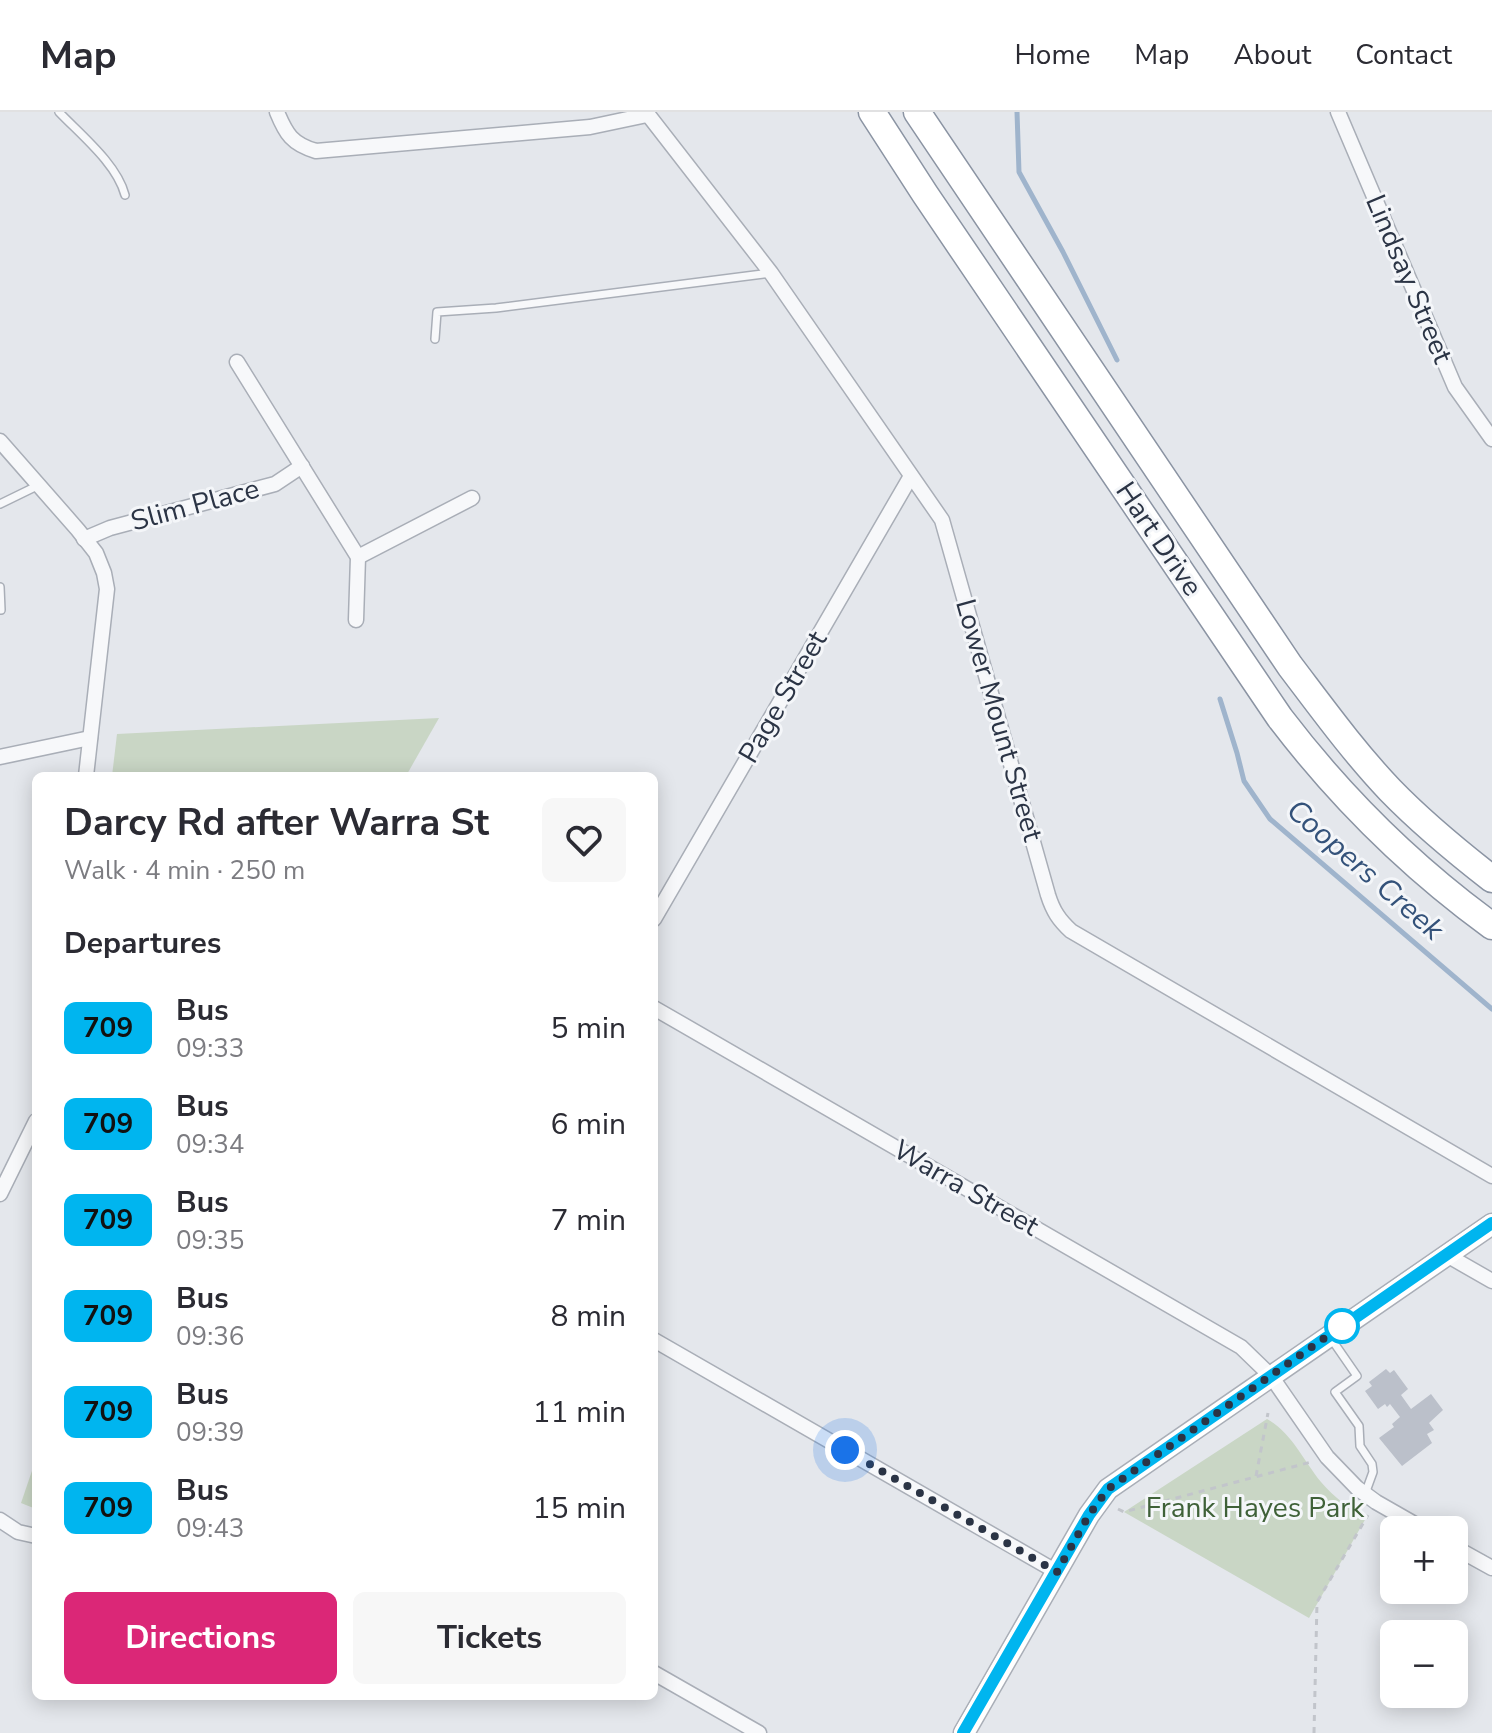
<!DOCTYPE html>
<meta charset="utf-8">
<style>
body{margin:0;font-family:"Nunito Sans",sans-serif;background:#f7f7f7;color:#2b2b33;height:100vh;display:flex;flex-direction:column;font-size:30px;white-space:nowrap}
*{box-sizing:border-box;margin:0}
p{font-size:26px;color:#7c7c81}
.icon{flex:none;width:44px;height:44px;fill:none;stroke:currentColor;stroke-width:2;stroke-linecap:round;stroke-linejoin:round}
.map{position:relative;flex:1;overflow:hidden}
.sheet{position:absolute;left:32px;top:660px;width:626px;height:928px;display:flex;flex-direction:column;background:#fff;border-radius:12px;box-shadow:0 4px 20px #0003}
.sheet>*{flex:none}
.badge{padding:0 16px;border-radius:12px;font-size:28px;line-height:52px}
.controls{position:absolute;left:1380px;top:1404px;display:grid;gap:16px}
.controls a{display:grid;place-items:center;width:88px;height:88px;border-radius:12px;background:#fff;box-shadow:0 4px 20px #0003;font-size:40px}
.you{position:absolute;width:40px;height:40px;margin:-20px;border:6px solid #fff;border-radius:50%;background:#1a73e8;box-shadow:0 0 0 12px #1a73e833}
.map>.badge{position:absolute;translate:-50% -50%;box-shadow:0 0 0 4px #fff}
h2{padding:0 32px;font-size:30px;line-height:72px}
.round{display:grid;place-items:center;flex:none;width:84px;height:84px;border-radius:12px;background:#f7f7f7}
.headline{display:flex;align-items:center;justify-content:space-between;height:136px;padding:0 32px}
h1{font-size:38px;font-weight:700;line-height:60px}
.primary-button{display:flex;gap:16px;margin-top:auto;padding:16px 32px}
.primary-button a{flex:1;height:92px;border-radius:12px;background:#db2777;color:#fff;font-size:32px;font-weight:700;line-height:92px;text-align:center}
.primary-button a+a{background:#f7f7f7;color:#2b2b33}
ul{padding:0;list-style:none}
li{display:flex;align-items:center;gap:24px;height:96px;padding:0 32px}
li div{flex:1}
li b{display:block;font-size:30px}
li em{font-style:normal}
li .badge{min-width:88px;font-weight:700;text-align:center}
header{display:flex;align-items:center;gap:48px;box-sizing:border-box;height:112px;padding:0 40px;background:#fff;border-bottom:2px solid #e1e1e2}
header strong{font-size:38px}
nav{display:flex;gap:44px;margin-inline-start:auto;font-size:28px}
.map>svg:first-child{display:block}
.green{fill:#c9d6c5}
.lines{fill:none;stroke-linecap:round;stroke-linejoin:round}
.stream{stroke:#9fb4cc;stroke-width:5}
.building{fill:#bbc0ca}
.lane-casing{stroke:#a9aeb7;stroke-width:10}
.street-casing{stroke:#a9aeb7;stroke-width:17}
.secondary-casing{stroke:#a9aeb7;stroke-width:23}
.highway-casing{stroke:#8b94a3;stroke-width:29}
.path{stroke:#c2c5cb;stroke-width:3;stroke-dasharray:6 6;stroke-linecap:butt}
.lane{stroke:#f7f8fa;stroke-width:7}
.street{stroke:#f7f8fa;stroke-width:14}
.secondary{stroke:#fff;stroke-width:20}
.highway{stroke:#fff;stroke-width:26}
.line-casing{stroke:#fff;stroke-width:18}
.line{stroke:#00b5ef;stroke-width:12}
.walk{stroke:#2b3445;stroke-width:8;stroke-dasharray:0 14.4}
.stop-dot{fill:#fff;stroke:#00b5ef;stroke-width:4}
.labels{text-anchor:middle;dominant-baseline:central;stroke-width:6;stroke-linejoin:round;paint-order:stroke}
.street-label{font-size:28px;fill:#2b3445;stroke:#f4f6f9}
.park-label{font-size:28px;fill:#3f6138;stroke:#f4f6f9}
.water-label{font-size:30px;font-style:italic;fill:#34527a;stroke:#f4f6f9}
</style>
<header>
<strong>Map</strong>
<nav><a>Home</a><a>Map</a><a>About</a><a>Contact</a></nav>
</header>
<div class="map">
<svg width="1492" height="1621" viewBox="0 0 1492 1621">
<rect width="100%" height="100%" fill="#e4e7ec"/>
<g class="green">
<path d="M439,606L406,664H112L117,622Z"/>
<path d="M1267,1307C1291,1320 1304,1349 1321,1370C1334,1385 1349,1397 1366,1406L1309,1506L1124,1400Z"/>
<path d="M36,1347V1397L21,1391Z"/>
</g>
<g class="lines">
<g class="stream">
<path d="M1017,0L1019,60L1063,140L1117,248"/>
<path d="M1220,587L1237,641L1244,669L1270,707L1492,897"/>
</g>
</g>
<path class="building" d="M1386,1257L1390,1261L1394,1258L1408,1277L1401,1283L1411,1297L1431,1282L1443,1298L1429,1311L1434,1318L1427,1322L1432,1331L1402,1354L1379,1326L1394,1315L1392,1312L1400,1305L1390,1292L1387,1295L1385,1292L1378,1297L1365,1279L1372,1274L1369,1270Z"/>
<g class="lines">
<defs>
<g id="lane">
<path d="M59,0C81,23 117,52 125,83"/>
<path d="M435,227L437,200L496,196L771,161"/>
<path d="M0,392L39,373"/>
<path d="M0,475L1,498"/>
<path d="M1330,1225L1357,1264L1335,1280L1359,1314L1360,1334L1372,1352L1373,1360L1365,1382"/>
</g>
<g id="street">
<path d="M277,0C286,22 292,32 316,39L590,15L647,3"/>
<path d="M646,0L771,161L942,408L1048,783C1053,799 1059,808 1071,819L1492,1064"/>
<path d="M1338,0L1455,275L1492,327"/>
<path d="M237,250L358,445L356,508"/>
<path d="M0,329L78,418L96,441L104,461L107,477L86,664"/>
<path d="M84,427L110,416L275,372L302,354"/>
<path d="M358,445L472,386"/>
<path d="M0,645L90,626"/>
<path d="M654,807L911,364"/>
<path d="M654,896L1241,1235L1271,1264L1327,1345L1357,1376L1376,1390L1425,1418"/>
<path d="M0,1082L36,1009"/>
<path d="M1445,1142L1492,1169"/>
<path d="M654,1228L1057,1460"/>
<path d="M0,1408L18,1420L36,1424"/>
<path d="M1454,1435L1492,1456"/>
<path d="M654,1561L759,1621"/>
</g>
<path id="secondary" d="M964,1621L1089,1403L1108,1377L1492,1112"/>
<g id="highway">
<path d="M872,0L925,82L1280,606C1341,686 1411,755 1492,814"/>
<path d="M917,0L1290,554C1322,596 1353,639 1390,678C1422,711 1456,739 1492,767"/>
</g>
</defs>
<use href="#lane" class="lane-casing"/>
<use href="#street" class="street-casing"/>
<use href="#secondary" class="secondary-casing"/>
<use href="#highway" class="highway-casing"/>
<g class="path">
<path d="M1256,1364L1268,1301"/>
<path d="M1118,1397L1124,1400L1311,1350"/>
<path d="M1314,1621L1317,1490L1368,1403"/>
</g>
<use href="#lane" class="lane"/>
<use href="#street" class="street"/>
<use href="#secondary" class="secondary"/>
<use href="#highway" class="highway"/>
</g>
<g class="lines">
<defs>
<path id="line" d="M963,1621L1089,1403L1108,1377L1492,1111"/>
</defs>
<use href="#line" class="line-casing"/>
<use href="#line" class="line"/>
<path class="walk" d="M845,1338L1057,1460L1089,1403L1108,1377L1352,1207L1342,1214"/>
</g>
<circle class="stop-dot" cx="1342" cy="1214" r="16"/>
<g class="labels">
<g class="street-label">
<text transform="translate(1409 167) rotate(67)">Lindsay Street</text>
<text transform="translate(195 393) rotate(-15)">Slim Place</text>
<text transform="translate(1159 427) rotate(56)">Hart Drive</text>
<text transform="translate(783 585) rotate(-60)">Page Street</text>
<text transform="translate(999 608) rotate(74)">Lower Mount Street</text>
<text transform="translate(966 1076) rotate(30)">Warra Street</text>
</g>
<g class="park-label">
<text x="1255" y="1396">Frank Hayes Park</text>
</g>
<g class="water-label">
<text transform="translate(1365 758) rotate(41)">Coopers Creek</text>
</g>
</g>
</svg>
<div class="controls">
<a>+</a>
<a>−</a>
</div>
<div class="you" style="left:845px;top:1338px"></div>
<section class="sheet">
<div class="headline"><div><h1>Darcy Rd after Warra St</h1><p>Walk · 4 min · 250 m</p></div><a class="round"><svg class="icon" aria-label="heart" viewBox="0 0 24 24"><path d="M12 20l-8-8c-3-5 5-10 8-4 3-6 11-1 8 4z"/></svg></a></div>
<h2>Departures</h2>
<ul>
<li><span class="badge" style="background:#00b5ef;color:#111">709</span><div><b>Bus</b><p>09:33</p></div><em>5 min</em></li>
<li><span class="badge" style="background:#00b5ef;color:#111">709</span><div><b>Bus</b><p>09:34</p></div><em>6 min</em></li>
<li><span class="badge" style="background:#00b5ef;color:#111">709</span><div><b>Bus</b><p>09:35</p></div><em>7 min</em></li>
<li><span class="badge" style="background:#00b5ef;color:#111">709</span><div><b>Bus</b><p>09:36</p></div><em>8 min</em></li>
<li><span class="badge" style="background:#00b5ef;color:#111">709</span><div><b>Bus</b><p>09:39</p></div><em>11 min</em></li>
<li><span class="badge" style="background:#00b5ef;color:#111">709</span><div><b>Bus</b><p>09:43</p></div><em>15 min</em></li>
</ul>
<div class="primary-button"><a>Directions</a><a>Tickets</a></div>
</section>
</div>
